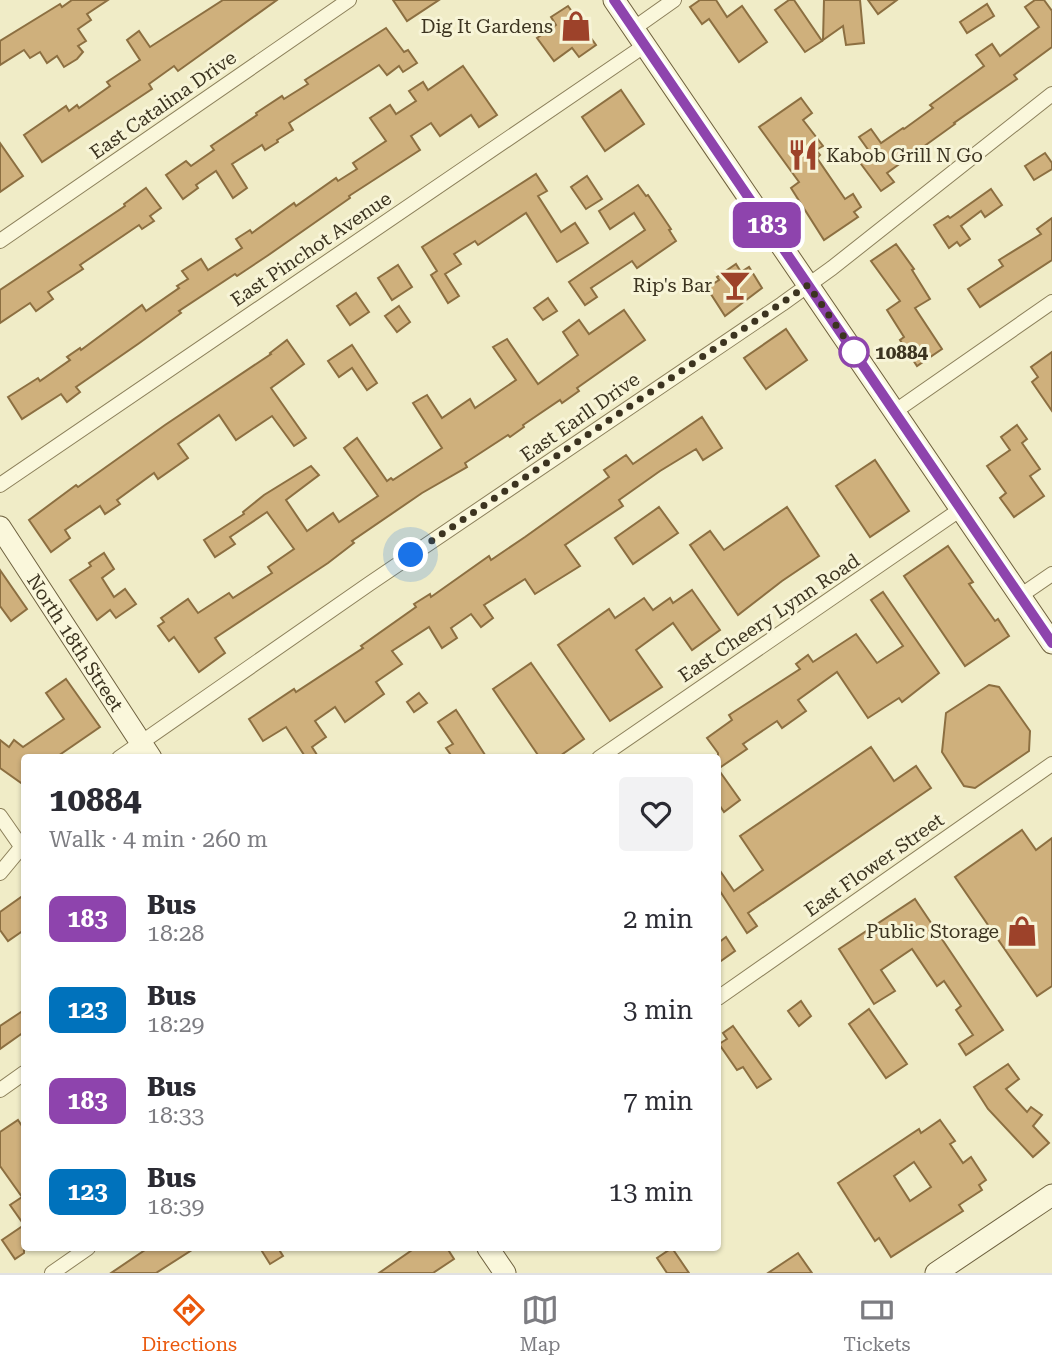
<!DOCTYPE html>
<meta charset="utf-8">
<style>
body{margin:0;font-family:"Roboto Serif",serif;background:#f2f2f3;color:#2b2b33;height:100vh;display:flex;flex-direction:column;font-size:26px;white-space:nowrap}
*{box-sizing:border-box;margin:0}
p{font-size:23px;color:#7c7c81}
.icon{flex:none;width:38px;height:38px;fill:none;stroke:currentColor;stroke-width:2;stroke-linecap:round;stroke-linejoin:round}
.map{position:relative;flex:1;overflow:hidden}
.panel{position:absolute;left:21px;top:754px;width:700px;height:497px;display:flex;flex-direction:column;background:#fff;border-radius:7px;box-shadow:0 2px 5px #0004}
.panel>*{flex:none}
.badge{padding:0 14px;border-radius:10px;font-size:24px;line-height:46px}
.you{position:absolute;width:35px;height:35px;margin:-18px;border:5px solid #fff;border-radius:50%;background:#1a73e8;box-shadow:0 0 0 10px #1a73e833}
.map>.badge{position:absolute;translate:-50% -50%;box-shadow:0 0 0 4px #fff}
.round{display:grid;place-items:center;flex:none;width:74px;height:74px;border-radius:7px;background:#f2f2f3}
.headline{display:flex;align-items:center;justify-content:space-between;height:119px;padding:0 28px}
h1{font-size:33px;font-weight:700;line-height:52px}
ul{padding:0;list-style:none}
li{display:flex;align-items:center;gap:21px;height:91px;padding:0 28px}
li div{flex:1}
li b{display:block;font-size:26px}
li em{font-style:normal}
li .badge{min-width:77px;font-weight:700;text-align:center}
.dock{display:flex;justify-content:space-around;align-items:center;height:98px;border-top:2px solid #e1e1e2;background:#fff;font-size:19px;color:#7c7c81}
.dock a{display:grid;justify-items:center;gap:4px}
.dock .selected{color:#ea580c}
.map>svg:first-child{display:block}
.building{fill:#cfb07c;stroke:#8c6f41;stroke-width:2;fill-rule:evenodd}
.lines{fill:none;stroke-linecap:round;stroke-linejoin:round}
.street-casing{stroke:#8c805b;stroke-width:16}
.secondary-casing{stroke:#6e613f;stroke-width:23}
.street{stroke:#faf7db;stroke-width:14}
.secondary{stroke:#faf7db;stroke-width:21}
.line-casing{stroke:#fff;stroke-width:16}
.line{stroke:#8e44ad;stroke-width:10}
.walk{stroke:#3c3420;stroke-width:7;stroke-dasharray:0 12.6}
.stop-dot{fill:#fff;stroke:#8e44ad;stroke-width:3.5}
.labels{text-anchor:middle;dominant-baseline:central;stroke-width:6;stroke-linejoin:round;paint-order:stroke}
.poi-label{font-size:19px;fill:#3c3420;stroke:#f7f4d7;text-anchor:end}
.street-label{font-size:19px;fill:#3c3420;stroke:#f7f4d7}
.stop-label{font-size:19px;font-weight:bold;fill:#3c3420;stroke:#f7f4d7;text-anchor:start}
</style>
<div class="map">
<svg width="1052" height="1273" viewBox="0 0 1052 1273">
<rect width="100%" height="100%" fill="#f0ecc7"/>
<g class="building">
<path d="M72,0H108L87,14L91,20L78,29L86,41L78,46L83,52L77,59L64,67L57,56L47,63L40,52L30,58L24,50L0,65V41L60,4L62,7Z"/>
<path d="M223,0H277L178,71L174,66L149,84L152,89L42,162L24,135L66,106L69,111L77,105L79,108L110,86L107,82L140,60L127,40L139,31L150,47Z"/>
<path d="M393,0H439L407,21Z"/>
<path d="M700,0H716L727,17L742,6L767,42L739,62L709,19L702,24L690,7Z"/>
<path d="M789,0H794L822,41L805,52L775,10Z"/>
<path d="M824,0H860L864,43L846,45L843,26L823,40Z"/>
<path d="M868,0H897L878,14Z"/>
<path d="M1035,0H1044L1052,11V47L1014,75L1017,79L954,123L955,124L887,173L894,182L881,191L858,160L869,151L859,137L871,129L881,143L903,128L904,129L933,108L930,105L984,66L976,55L992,44L1000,56L1039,27L1025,7Z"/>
<path d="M987,4L994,16L967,33L960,22Z"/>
<path d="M568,6L596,45L579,57L572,48L554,61L537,38L556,25L551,17Z"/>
<path d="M386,28L404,52L408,50L417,63L403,72L399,66L387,75L379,65L289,123L293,130L277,140L278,142L265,150L262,145L232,164L247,188L233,198L216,171L196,185L198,188L183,199L166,175L186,161L191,166L214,150L211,146L257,115L256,113L282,96L284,99L308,84L305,80Z"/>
<path d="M463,66L497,115L479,127L471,115L440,136L431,123L411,136L420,150L349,196L350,198L267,256L237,276L235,274L179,311L181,313L138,344L76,387L80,392L67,402L61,394L22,419L8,397L38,378L40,381L70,360L67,357L80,348L81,350L142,305L146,311L179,288L177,286L188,279L182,271L201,259L208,270L242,248L236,239L250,230L252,233L294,203L296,206L336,178L338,181L357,169L353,163L386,141L370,118L390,105L396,114L416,101L409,91L423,82L428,90Z"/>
<path d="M621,90L644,124L605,151L582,117Z"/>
<path d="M801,98L812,113L803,120L823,146L816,150L820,155L817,158L845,199L853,194L861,207L854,212L858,217L824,240L791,188L799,182L759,127Z"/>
<path d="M0,143L23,176L0,192Z"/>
<path d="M1045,153L1052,163V169L1034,180L1025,166Z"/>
<path d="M536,174L547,191L538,196L561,232L575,223L588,243L557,262L526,213L478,245L475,241L454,254L461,264L445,274L459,296L448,303L431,275L437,271L422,247Z"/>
<path d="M587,176L602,199L586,209L571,187Z"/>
<path d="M638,185L646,196L648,195L671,229L669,230L676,241L637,268L632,261L591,288L597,297L585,305L569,282L645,230L634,213L610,229L599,211Z"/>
<path d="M146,188L161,208L150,216L154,221L142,229L139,225L80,265L83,269L48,292L53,299L36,311L30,303L0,323V290L125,206L124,204Z"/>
<path d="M991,189L1002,205L985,217L981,211L961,226L970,239L960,246L957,242L949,248L934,225L948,216L950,218Z"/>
<path d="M1052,218V260L980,307L968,289L1003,266L999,260L1041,234L1037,229Z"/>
<path d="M896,244L914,269L912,270L930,299L915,308L942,349L917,366L900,340L904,337L887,310L900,301L871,261Z"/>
<path d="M736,264L741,272L749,267L762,288L725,316L707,288L719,280L717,277Z"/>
<path d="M398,265L412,287L392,300L378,278Z"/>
<path d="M356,293L369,312L350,325L337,306Z"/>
<path d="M548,298L557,311L543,320L534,308Z"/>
<path d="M399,306L410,322L397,332L385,316Z"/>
<path d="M624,310L645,340L577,388L579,391L562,403L560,400L523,425L524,427L510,437L508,435L465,463L467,467L422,493L352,541L354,543L328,563L215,638L225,653L199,672L174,637L169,641L158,626L164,622L161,618L188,599L198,613L229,593L233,598L272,573L268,567L294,549L267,512L230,537L235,544L215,557L204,540L244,514L243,512L264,495L311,466L319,475L286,500L307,531L333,513L339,522L378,496L344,448L357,438L387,481L391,478L393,480L442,448L413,403L427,395L442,418L470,399L475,408L516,380L493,347L507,339L538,384L578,355L563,332L579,320L589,334Z"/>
<path d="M786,329L807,360L766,389L744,358Z"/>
<path d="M287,340L304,364L271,388L306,438L294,446L272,416L236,440L219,415L178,444L188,458L158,479L154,473L117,500L120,504L105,514L100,506L65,530L70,538L51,552L29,520L76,485L78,487L165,425L271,354L270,353Z"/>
<path d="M352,345L377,383L367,390L352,368L339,377L328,361Z"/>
<path d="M1052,352V411L1032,382L1038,377L1031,367Z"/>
<path d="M702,417L722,448L703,460L696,449L660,471L619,500L623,506L565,545L580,566L535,594L525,579L484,605L493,618L481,627L471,614L451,628L457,638L442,648L429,627L392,651L402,664L376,682L384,694L345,722L335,707L315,721L326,737L312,747L319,758H306L286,727L263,741L249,719L294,689L296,692L363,648L361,646L416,607L414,604L430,594L431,597L489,556L491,560L525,537L609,477L604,470L626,455L633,464Z"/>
<path d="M1017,425L1027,439L1022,443L1040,469L1030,476L1044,496L1014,517L1000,498L1006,493L987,466L1010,450L1001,437Z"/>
<path d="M875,460L909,511L870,537L836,486Z"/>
<path d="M659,507L678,533L633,564L615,538Z"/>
<path d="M787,507L819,556L782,581L738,615L690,545L710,531L724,550Z"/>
<path d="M948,546L973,582L969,584L995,621L998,619L1009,636L965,666L904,576Z"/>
<path d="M104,553L114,569L102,578L114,597L125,589L136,604L116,618L110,610L97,620L70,580L91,566L89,563Z"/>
<path d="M0,570L27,609L11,621L0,606Z"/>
<path d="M692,590L720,630L692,650L673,623L636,650L662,687L610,721L558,645L609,609L615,618L644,598L653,610L670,598L673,603Z"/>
<path d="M883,592L939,673L902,702L899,698L868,718L837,672L798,700L806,711L782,728L777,721L743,744L747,749L718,769L740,800L724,812L718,803V753L707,738L732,720L729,715L800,669L796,664L808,655L813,662L856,634L877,663L903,646L871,600Z"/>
<path d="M531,663L584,739L557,758H540L493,689Z"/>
<path d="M66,679L100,727L55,758H24V785L0,768V740L9,747L14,740L23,747L64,719L46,693Z"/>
<path d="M989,685L999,687L1030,731L1029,751L975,788L964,786L942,752L946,713Z"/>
<path d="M419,693L427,703L414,712L407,702Z"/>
<path d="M456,710L460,716L487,758H453L446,748L453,744L438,722Z"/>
<path d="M871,747L894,781L916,766L931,788L748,913L757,926L747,933L718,888V868L734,891L763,870L740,836Z"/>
<path d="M1022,830L1036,850L1052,838V986L1037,996L955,877Z"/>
<path d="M24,895V930L8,941L0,930V912Z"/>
<path d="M915,899L1003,1030L966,1055L959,1044L973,1035L956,1010L961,1006L944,981L937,986L912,949L881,970L895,991L874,1004L839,949Z"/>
<path d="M726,937L735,951L718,963V943Z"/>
<path d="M801,1001L811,1016L799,1026L788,1011Z"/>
<path d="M869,1009L907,1064L886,1078L849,1024Z"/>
<path d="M24,1010V1032L0,1049V1026Z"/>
<path d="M733,1026L771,1079L757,1088L743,1067L737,1070L719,1044L727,1039L723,1033Z"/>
<path d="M1008,1064L1019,1079L1006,1089L1027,1112L1031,1107L1042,1115L1033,1126L1049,1143L1033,1157L988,1109L974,1087Z"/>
<path d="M18,1120L24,1129V1253L15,1259L2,1240L24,1225L10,1205L22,1197L0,1166V1132Z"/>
<path d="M940,1120L955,1141L950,1144L963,1163L971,1157L986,1180L979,1185L982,1190L959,1205L963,1211L891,1257L879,1238L875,1241L838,1183L919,1129L921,1133ZM914,1162L931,1187L910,1201L894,1176Z"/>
<path d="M148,1248H195L156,1273H111Z"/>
<path d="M260,1248H278L283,1256L270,1264Z"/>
<path d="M415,1248H447L454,1259L433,1273H379Z"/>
<path d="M672,1248L689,1273H667L657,1258Z"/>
<path d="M798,1253L812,1273H768Z"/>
</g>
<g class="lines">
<defs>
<g id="street">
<path d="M633,29L674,0"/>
<path d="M0,241L349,0"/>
<path d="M894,412L1052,302"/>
<path d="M0,485L644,46"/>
<path d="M1020,596L1052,574"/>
<path d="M119,758L369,584L782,304L832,268L1052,94"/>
<path d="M599,758L961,509"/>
<path d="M0,816L23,849"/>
<path d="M0,873L24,844"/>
<path d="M718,998L1052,764"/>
<path d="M0,1090L24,1073"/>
<path d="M52,1273L88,1248"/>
</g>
<g id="secondary">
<path d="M614,0L1052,643"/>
<path id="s1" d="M0,527L151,758"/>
<path d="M488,1248L505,1273"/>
<path d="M936,1273L1052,1195"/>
</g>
</defs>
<use href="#street" class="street-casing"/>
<use href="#secondary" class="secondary-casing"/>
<use href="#street" class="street"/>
<use href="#secondary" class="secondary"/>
</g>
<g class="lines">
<defs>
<path id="line" d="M614,0L1052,643"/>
</defs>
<use href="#line" class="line-casing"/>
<use href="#line" class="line"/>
<path class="walk" d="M411,555L808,285L858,357L854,352"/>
</g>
<defs>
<symbol id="shop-bare" viewBox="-9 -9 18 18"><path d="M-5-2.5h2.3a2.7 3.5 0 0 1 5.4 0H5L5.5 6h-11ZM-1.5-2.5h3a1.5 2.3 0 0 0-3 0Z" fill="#9d422a" stroke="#f7f4d7" stroke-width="2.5" paint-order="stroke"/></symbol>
<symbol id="restaurant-bare" viewBox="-9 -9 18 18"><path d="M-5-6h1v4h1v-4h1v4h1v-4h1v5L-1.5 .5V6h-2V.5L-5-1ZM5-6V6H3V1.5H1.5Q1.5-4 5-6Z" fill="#9d422a" stroke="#f7f4d7" stroke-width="2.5" paint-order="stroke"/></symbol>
<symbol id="bar-bare" viewBox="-9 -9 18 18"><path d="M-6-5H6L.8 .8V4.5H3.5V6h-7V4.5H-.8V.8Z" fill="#9d422a" stroke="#f7f4d7" stroke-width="2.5" paint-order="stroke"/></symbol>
</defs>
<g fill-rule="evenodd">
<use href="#shop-bare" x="554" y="4" width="44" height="44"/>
<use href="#restaurant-bare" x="781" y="133" width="44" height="44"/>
<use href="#bar-bare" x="713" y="263" width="44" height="44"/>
<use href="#shop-bare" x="1000" y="909" width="44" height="44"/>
</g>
<circle class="stop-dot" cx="854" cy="352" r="14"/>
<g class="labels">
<g class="poi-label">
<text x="553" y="26">Dig It Gardens</text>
<text x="826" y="155" text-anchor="start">Kabob Grill N Go</text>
<text x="712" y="285">Rip's Bar</text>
<text x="999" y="931">Public Storage</text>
</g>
<g class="street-label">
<text transform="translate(163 105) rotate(-35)">East Catalina Drive</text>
<text transform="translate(311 249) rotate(-34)">East Pinchot Avenue</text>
<text transform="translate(580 417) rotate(-35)">East Earll Drive</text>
<text transform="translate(769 618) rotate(-34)">East Cheery Lynn Road</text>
<text stroke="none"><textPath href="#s1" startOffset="138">North 18th Street</textPath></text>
<text transform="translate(874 865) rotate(-35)">East Flower Street</text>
</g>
<g class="stop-label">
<text x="875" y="352">10884</text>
</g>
</g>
</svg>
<div class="you" style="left:411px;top:555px"></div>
<b class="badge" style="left:767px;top:225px;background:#8e44ad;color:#fff">183</b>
<section class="panel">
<div class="headline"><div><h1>10884</h1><p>Walk · 4 min · 260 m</p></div><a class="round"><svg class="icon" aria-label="heart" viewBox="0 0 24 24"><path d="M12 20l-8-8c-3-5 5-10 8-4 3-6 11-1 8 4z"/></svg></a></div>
<ul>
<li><span class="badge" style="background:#8e44ad;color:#fff">183</span><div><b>Bus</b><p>18:28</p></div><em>2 min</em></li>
<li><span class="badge" style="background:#0072bc;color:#fff">123</span><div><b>Bus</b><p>18:29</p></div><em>3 min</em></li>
<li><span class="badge" style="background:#8e44ad;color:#fff">183</span><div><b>Bus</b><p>18:33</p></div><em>7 min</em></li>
<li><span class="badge" style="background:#0072bc;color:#fff">123</span><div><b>Bus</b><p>18:39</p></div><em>13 min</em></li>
</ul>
</section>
</div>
<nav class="dock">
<a class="selected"><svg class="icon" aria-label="directions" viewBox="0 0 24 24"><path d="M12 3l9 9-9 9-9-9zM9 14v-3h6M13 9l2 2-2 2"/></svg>Directions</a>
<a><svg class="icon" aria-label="map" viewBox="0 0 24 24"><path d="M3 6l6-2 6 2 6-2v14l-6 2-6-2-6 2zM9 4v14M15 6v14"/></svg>Map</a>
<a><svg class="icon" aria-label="tickets" viewBox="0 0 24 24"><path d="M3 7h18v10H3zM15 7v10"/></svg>Tickets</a>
</nav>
